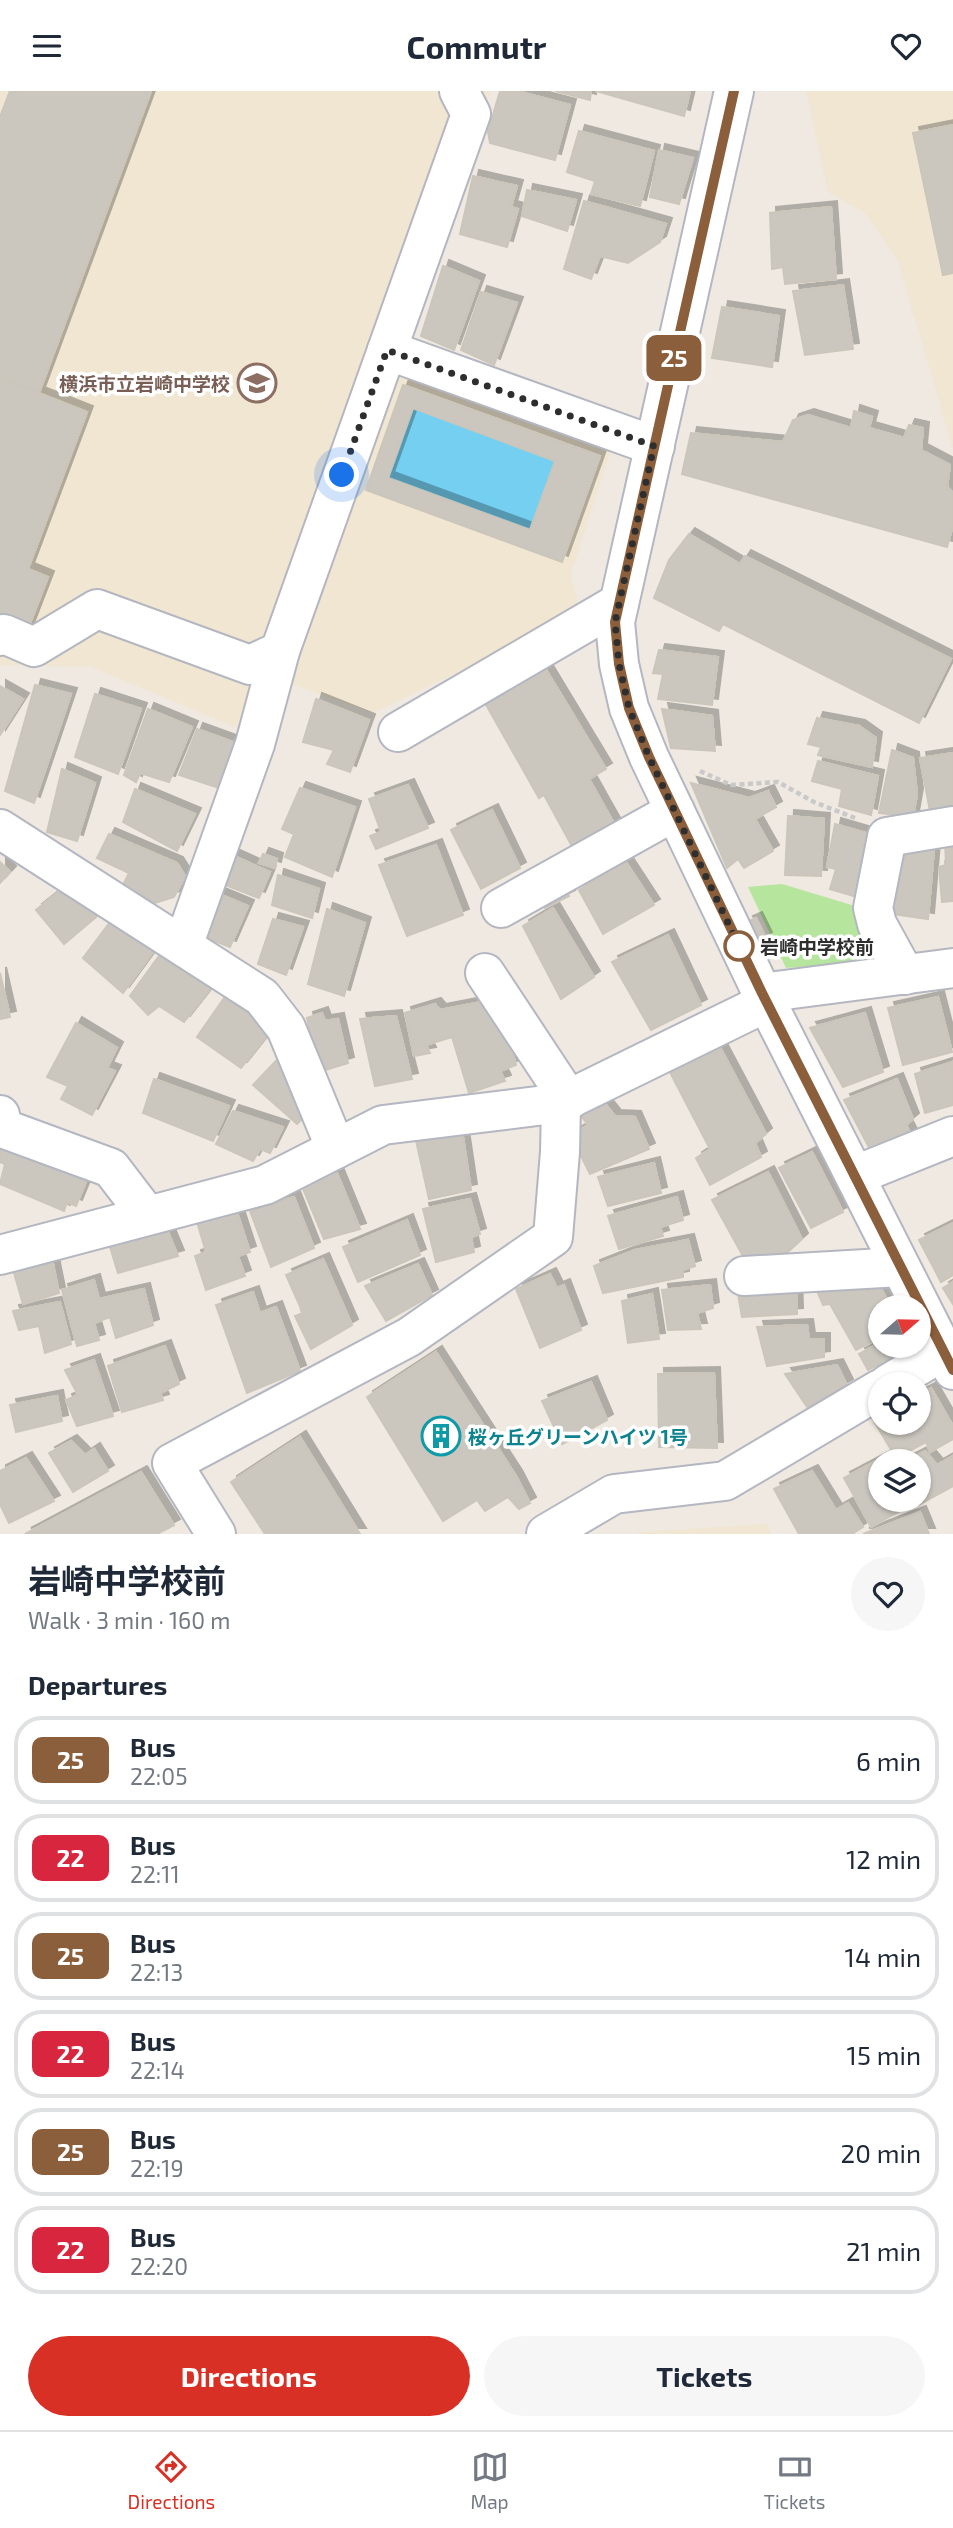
<!DOCTYPE html>
<meta charset="utf-8">
<style>
body{margin:0;font-family:"Exo 2","Noto Sans JP",sans-serif;background:#f6f6f7;color:#1f2937;height:100vh;display:flex;flex-direction:column;font-size:26px;white-space:nowrap}
*{box-sizing:border-box;margin:0}
p{font-size:23px;color:#747a83}
.icon{flex:none;width:38px;height:38px;fill:none;stroke:currentColor;stroke-width:2;stroke-linecap:round;stroke-linejoin:round}
.map{position:relative;height:1443px;overflow:hidden}
.details{display:flex;flex-direction:column;background:#fff;flex:1}
.details>*{flex:none}
.badge{padding:0 14px;border-radius:10px;font-size:24px;line-height:46px}
.needle{width:46px;rotate:70deg}
.buttons{position:absolute;left:868px;top:1204px;display:grid;gap:14px}
.buttons a{display:grid;place-items:center;width:63px;height:63px;border-radius:50%;background:#fff;box-shadow:0 2px 5px #0004;font-size:35px}
.you{position:absolute;width:35px;height:35px;margin:-18px;border:5px solid #fff;border-radius:50%;background:#1a73e8;box-shadow:0 0 0 10px #1a73e833}
.map>.badge{position:absolute;translate:-50% -50%;box-shadow:0 0 0 4px #fff}
h2{padding:0 28px;font-size:26px;line-height:63px}
.round{display:grid;place-items:center;flex:none;width:74px;height:74px;border-radius:37px;background:#f6f6f7}
.summary{display:flex;align-items:center;justify-content:space-between;height:119px;padding:0 28px}
h1{font-size:33px;font-weight:700;line-height:52px}
.action{display:flex;gap:14px;margin-top:auto;padding:14px 28px}
.action a{flex:1;height:80px;border-radius:42px;background:#d93025;color:#fff;font-size:28px;font-weight:700;line-height:80px;text-align:center}
.action a+a{background:#f6f6f7;color:#1f2937}
ul{padding:0;list-style:none}
li{display:flex;align-items:center;gap:21px;height:88px;margin:0 14px 10px;padding:0 14px;border:4px solid #e0e1e3;border-radius:28px}
li div{flex:1}
li b{display:block;font-size:26px}
li em{font-style:normal}
li .badge{min-width:77px;font-weight:700;text-align:center}
header{display:flex;justify-content:space-between;align-items:center;height:91px;padding:0 28px;background:#fff;font-size:32px;font-weight:700}
.dock{display:flex;justify-content:space-around;align-items:center;height:98px;border-top:2px solid #e0e1e3;background:#fff;font-size:19px;color:#747a83}
.dock a{display:grid;justify-items:center;gap:4px}
.dock .active{color:#d93025}
.map>svg:first-child{display:block}
.education{fill:#f0e6d1}
.green{fill:#b6e59e}
.water{fill:#75cff0}
.building{fill:#cbc7bf;stroke:#cbc5ba;stroke-width:2;fill-rule:evenodd;filter:url(#shadow)}
.lines{fill:none;stroke-linecap:round;stroke-linejoin:round}
.minor-casing{stroke:#b4b7c1;stroke-width:42}
.path{stroke:#c9c9c9;stroke-width:4.5;stroke-dasharray:5 3.5;stroke-linecap:butt}
.minor{stroke:#fff;stroke-width:38}
.line-casing{stroke:#fff;stroke-width:16}
.line{stroke:#8b5e3c;stroke-width:10}
.walk{stroke:#2e2e2e;stroke-width:7;stroke-dasharray:0 12.6}
.stop-dot{fill:#fff;stroke:#8b5e3c;stroke-width:3.5}
.labels{text-anchor:middle;dominant-baseline:central;stroke-width:7;stroke-linejoin:round;paint-order:stroke}
.education-label{font-size:19px;font-weight:bold;fill:#785e54;stroke:#fff;text-anchor:end}
.stop-label{font-size:19px;font-weight:bold;fill:#2e2e2e;stroke:#fff;text-anchor:start}
.culture-label{font-size:19px;font-weight:bold;fill:#0d838f;stroke:#fff;text-anchor:start}
</style>
<header><svg class="icon" aria-label="menu" viewBox="0 0 24 24"><path d="M4 6h16M4 12h16M4 18h16"/></svg>Commutr<svg class="icon" aria-label="heart" viewBox="0 0 24 24"><path d="M12 20l-8-8c-3-5 5-10 8-4 3-6 11-1 8 4z"/></svg></header>
<div class="map">
<svg width="953" height="1443" viewBox="0 0 953 1443">
<defs>
<filter id="shadow"><feDropShadow dx="6" dy="-6" stdDeviation="0" flood-color="#0004"/></filter>
</defs>
<rect width="100%" height="100%" fill="#efe9e1"/>
<g class="education">
<path d="M0,0H491L408,252L620,331L571,483L580,522L373,622L283,590L247,641L91,576L0,574Z"/>
<path d="M806,0H953V358L898,170L865,122L828,101Z"/>
<path d="M768,1433L771,1443H636L639,1441Z"/>
</g>
<path class="green" d="M782,793L855,815L883,869L786,877L748,796Z"/>
<path class="water" d="M413,317L555,370L530,439L388,387Z"/>
<g class="building">
<path d="M10,0H151L39,302L0,287V26Z"/>
<path d="M500,0H517L570,14L555,69L490,52L488,41Z"/>
<path d="M555,0H591L590,9Z"/>
<path d="M596,0H690L684,25Z"/>
<path d="M953,34V182L943,184L913,42Z"/>
<path d="M579,40L654,60L640,115L591,103L595,90L567,81Z"/>
<path d="M659,59L693,67L679,113L650,106Z"/>
<path d="M473,85L517,95L511,116L518,118L507,156L460,143Z"/>
<path d="M527,99L576,109L567,140L522,125Z"/>
<path d="M584,110L666,133L660,151L628,172L600,165L591,188L564,178Z"/>
<path d="M831,116L836,188L785,193L783,176L772,178L770,122Z"/>
<path d="M443,175L479,190L454,259L421,245Z"/>
<path d="M843,194L853,258L805,264L793,200Z"/>
<path d="M481,201L517,212L494,274L461,259Z"/>
<path d="M722,216L779,225L772,276L712,267Z"/>
<path d="M0,287L87,321L28,478L48,486L26,543L0,533Z"/>
<path d="M403,294L600,365L562,471L366,399ZM413,317L555,370L530,439L388,387Z"/>
<path d="M854,320L872,326L869,337L904,347L909,334L923,337L921,359L950,374L947,396L953,402V434L947,456L682,383L691,342L783,351L793,329L808,324L851,337Z"/>
<path d="M689,443L740,473L745,465L951,568L919,632L723,533L719,540L654,507L669,469Z"/>
<path d="M659,559L718,566L712,614L658,608L663,583L653,582Z"/>
<path d="M542,572L606,678L589,688L616,736L574,759L544,704L539,707L481,605Z"/>
<path d="M35,594L71,603L34,712L5,700Z"/>
<path d="M0,595L23,608L0,644Z"/>
<path d="M95,603L141,618L118,683L75,666Z"/>
<path d="M316,608L369,629L350,681L327,673L334,659L303,651Z"/>
<path d="M148,618L192,636L169,691L140,682L136,691L124,684Z"/>
<path d="M662,618L712,625L715,660L671,657Z"/>
<path d="M817,627L859,635L876,647L872,676L818,664L821,656L808,653Z"/>
<path d="M197,638L236,652L219,697L179,684Z"/>
<path d="M892,659L913,667L917,703L913,726L879,722Z"/>
<path d="M953,662V714L930,720L920,667Z"/>
<path d="M818,670L878,685L871,724L839,715L842,698L812,690Z"/>
<path d="M62,678L95,692L77,750L47,741Z"/>
<path d="M691,692L749,707L768,700L776,716L755,728L773,760L744,777L738,768L727,777Z"/>
<path d="M408,694L428,737L376,758L370,745L381,741L369,708Z"/>
<path d="M300,697L355,716L332,786L285,766L294,743L282,738Z"/>
<path d="M135,698L195,723L177,760L123,731Z"/>
<path d="M492,719L520,777L481,798L451,739Z"/>
<path d="M788,725L824,728L821,785L785,784Z"/>
<path d="M835,733L869,743L857,806L830,798L836,778L827,776Z"/>
<path d="M109,743L177,772L185,785L174,806L155,812L123,794L129,782L97,767Z"/>
<path d="M953,749V810L942,811L939,776L946,774L945,750Z"/>
<path d="M436,754L463,824L407,845L379,774Z"/>
<path d="M896,757L934,758L928,828L892,823Z"/>
<path d="M225,761L270,781L259,807L215,790Z"/>
<path d="M263,763L277,768L275,777L259,772Z"/>
<path d="M0,771L10,781L0,792Z"/>
<path d="M626,771L654,814L603,843L579,799Z"/>
<path d="M278,784L319,798L312,827L272,814Z"/>
<path d="M69,793L96,826L64,853L36,819Z"/>
<path d="M563,793L569,805L545,817L539,805Z"/>
<path d="M214,801L248,815L230,856L199,844Z"/>
<path d="M553,817L594,886L561,908L523,835Z"/>
<path d="M327,818L365,832L344,905L308,893Z"/>
<path d="M113,827L158,854L123,902L83,867Z"/>
<path d="M756,827L766,847L757,852L747,831Z"/>
<path d="M273,828L303,836L286,884L258,873Z"/>
<path d="M668,844L701,914L651,939L612,871Z"/>
<path d="M161,862L213,894L184,931L159,915L148,924L130,905Z"/>
<path d="M0,882L10,926L0,928Z"/>
<path d="M938,906L952,961L903,974L888,917Z"/>
<path d="M224,907L272,938L241,977L197,946Z"/>
<path d="M497,908L516,974L500,980L505,990L469,1002L452,946L426,954L430,962L414,965L405,922L435,913L440,919Z"/>
<path d="M322,922L325,930L338,928L348,972L319,981L307,927Z"/>
<path d="M865,922L883,981L843,996L810,937Z"/>
<path d="M396,925L412,988L375,995L360,928Z"/>
<path d="M76,932L117,957L107,977L115,980L92,1024L61,1008L68,995L47,986Z"/>
<path d="M714,945L766,1043L755,1052L761,1066L710,1094L696,1067L710,1058L663,968Z"/>
<path d="M276,970L306,1006L312,1019L297,1033L253,994Z"/>
<path d="M952,971L953,1014L925,1022L915,983Z"/>
<path d="M154,988L229,1015L213,1050L143,1022Z"/>
<path d="M897,988L913,1028L906,1034L912,1046L872,1062L844,1009Z"/>
<path d="M603,1010L615,1025L635,1026L649,1058L590,1083L575,1053L576,1041L588,1034L578,1021Z"/>
<path d="M233,1020L283,1036L270,1062L260,1058L253,1070L216,1053Z"/>
<path d="M462,1039L471,1099L429,1108L415,1045Z"/>
<path d="M0,1045L90,1081L76,1115L67,1111L64,1120L0,1093L5,1073L0,1071Z"/>
<path d="M812,1061L843,1121L811,1137L779,1077Z"/>
<path d="M332,1070L360,1138L324,1148L301,1093L325,1086L321,1074Z"/>
<path d="M654,1072L661,1102L608,1115L598,1086Z"/>
<path d="M768,1081L802,1148L788,1161L749,1176L712,1109Z"/>
<path d="M294,1106L314,1157L271,1176L250,1120Z"/>
<path d="M677,1106L683,1129L660,1136L663,1145L619,1158L608,1125Z"/>
<path d="M470,1108L480,1143L471,1146L474,1161L436,1171L423,1118Z"/>
<path d="M234,1112L250,1161L238,1165L245,1185L206,1199L195,1165L206,1161L194,1121Z"/>
<path d="M407,1129L420,1164L358,1191L343,1156Z"/>
<path d="M953,1132V1184L941,1191L919,1149Z"/>
<path d="M165,1134L178,1165L118,1182L107,1146Z"/>
<path d="M688,1149L695,1175L683,1179V1186L603,1202L594,1175L635,1159Z"/>
<path d="M50,1158L59,1202L23,1213L10,1168Z"/>
<path d="M323,1168L352,1234L311,1258L295,1225L303,1222L286,1184Z"/>
<path d="M418,1173L432,1204L386,1230L365,1195Z"/>
<path d="M550,1183L557,1197L564,1194L581,1239L540,1257L516,1198Z"/>
<path d="M857,1186L867,1200L878,1192L891,1216H880V1247L856,1259L830,1213L823,1214L815,1195Z"/>
<path d="M94,1189L99,1208L144,1198L153,1234L116,1247L110,1226L94,1232L99,1249L77,1255L62,1199Z"/>
<path d="M953,1191V1213L943,1197Z"/>
<path d="M736,1192H796L797,1223L742,1226Z"/>
<path d="M710,1194L713,1217L697,1222L701,1238L668,1239L662,1199Z"/>
<path d="M253,1201L260,1222L276,1216L300,1280L247,1302L216,1214Z"/>
<path d="M652,1203L659,1248L628,1252L622,1210Z"/>
<path d="M60,1211L71,1253L45,1262L39,1235L19,1239L13,1220Z"/>
<path d="M807,1234L809,1248H824V1266L767,1275L757,1236Z"/>
<path d="M880,1252V1255H909L910,1258L868,1279L859,1263Z"/>
<path d="M165,1255L179,1293L160,1302L163,1309L122,1321L108,1275Z"/>
<path d="M436,1261L516,1385L530,1412L519,1418L508,1406L485,1420L477,1409L443,1430L367,1306Z"/>
<path d="M94,1269L113,1325L77,1335L66,1309L78,1304L65,1279Z"/>
<path d="M837,1274L847,1294L807,1316L785,1283Z"/>
<path d="M714,1282L717,1357L659,1356L658,1283Z"/>
<path d="M591,1291L607,1329L562,1353L542,1310Z"/>
<path d="M931,1297L953,1335V1348L930,1361L926,1351L896,1367L872,1327L880,1323V1332H919V1303Z"/>
<path d="M57,1305L62,1330L16,1341L10,1314Z"/>
<path d="M300,1346L360,1443H265L231,1391Z"/>
<path d="M71,1350L85,1364L94,1358L108,1380L73,1401L49,1362Z"/>
<path d="M925,1360L937,1374L953,1365V1395L920,1413L919,1370H906Z"/>
<path d="M26,1367L54,1410L9,1432L0,1413V1380Z"/>
<path d="M882,1367L880,1409H906L909,1415L871,1436L844,1387Z"/>
<path d="M812,1380L836,1419L848,1412L863,1436L852,1443H799L774,1398Z"/>
<path d="M141,1381L174,1434L157,1443H25Z"/>
<path d="M920,1421L929,1443H863Z"/>
</g>
<g class="lines">
<defs>
<g id="minor">
<path d="M734,0L615,531L619,573L629,617L649,666L762,902L953,1279"/>
<path d="M387,259L655,355"/>
<path d="M0,545L4,543L34,556L97,518L250,574L280,560L471,23L459,0"/>
<path d="M398,641L619,512"/>
<path d="M0,738L262,906L286,937L336,1058"/>
<path d="M501,817L675,720"/>
<path d="M183,855L255,653L280,560"/>
<path d="M485,882L569,1009"/>
<path d="M905,884L877,833L873,817L887,746L953,735"/>
<path d="M762,902L953,877"/>
<path d="M0,1024L2,1037L111,1077L147,1124"/>
<path d="M856,1084L953,1045"/>
<path d="M0,1164L265,1094L383,1034L561,1012L767,911"/>
<path d="M744,1185L900,1176"/>
<path d="M888,1293L943,1260"/>
<path d="M216,1443L172,1372L409,1246L553,1146L560,1061L561,1012"/>
<path d="M546,1443L614,1403L725,1390L880,1298"/>
</g>
</defs>
<use href="#minor" class="minor-casing"/>
<path class="path" d="M700,680L731,694L778,691L814,711L855,727"/>
<use href="#minor" class="minor"/>
</g>
<g class="lines">
<defs>
<path id="line" d="M734,0L615,531L619,573L629,617L649,666L762,902L953,1279"/>
</defs>
<use href="#line" class="line-casing"/>
<use href="#line" class="line"/>
<path class="walk" d="M342,384L387,259L654,355L615,531L619,573L629,617L649,666L739,855"/>
</g>
<defs>
<symbol id="school-ring" viewBox="-11 -11 22 22"><circle r="9.5" fill="#fff" stroke="#8d6e63" stroke-width="1.5"/><path d="M0-5L7-2L0 1L-7-2ZM-4 1L0 2.5L4 1V4Q0 6-4 4Z" fill="#8d6e63"/></symbol>
<symbol id="building-ring" viewBox="-11 -11 22 22"><circle r="9.5" fill="#fff" stroke="#0f9aa8" stroke-width="1.5"/><path d="M-4-6H4V6H1V3H-1V6H-4ZM-2.5-4.3h1.7v1.8h-1.7ZM.8-4.3h1.7v1.8H.8ZM-2.5-1h1.7V.8h-1.7ZM.8-1h1.7V.8H.8Z" fill="#0f9aa8"/></symbol>
</defs>
<g fill-rule="evenodd">
<use href="#school-ring" x="235" y="270" width="44" height="44"/>
<use href="#building-ring" x="419" y="1323" width="44" height="44"/>
</g>
<circle class="stop-dot" cx="739" cy="855" r="14"/>
<g class="labels">
<g class="education-label">
<text x="230" y="292">横浜市立岩崎中学校</text>
</g>
<g class="stop-label">
<text x="760" y="855">岩崎中学校前</text>
</g>
<g class="culture-label">
<text x="468" y="1345">桜ヶ丘グリーンハイツ 1号</text>
</g>
</g>
</svg>
<div class="buttons">
<a><svg class="needle" viewBox="-14 -14 28 28"><path d="M0-13l5 13h-10z" fill="#e53935"/><path d="M0 13l5-13h-10z" fill="#747a83"/></svg></a>
<a><svg class="icon" aria-label="locate" viewBox="0 0 24 24"><circle cx="12" cy="12" r="6"/><path d="M12 2v4M12 18v4M2 12h4M18 12h4"/></svg></a>
<a><svg class="icon" aria-label="layers" viewBox="0 0 24 24"><path d="M12 4l9 5-9 5-9-5zM3 14l9 5 9-5"/></svg></a>
</div>
<div class="you" style="left:342px;top:384px"></div>
<b class="badge" style="left:674px;top:267px;background:#8b5e3c;color:#fff">25</b>
</div>
<section class="details">
<div class="summary"><div><h1>岩崎中学校前</h1><p>Walk · 3 min · 160 m</p></div><a class="round"><svg class="icon" aria-label="heart" viewBox="0 0 24 24"><path d="M12 20l-8-8c-3-5 5-10 8-4 3-6 11-1 8 4z"/></svg></a></div>
<h2>Departures</h2>
<ul>
<li><span class="badge" style="background:#8b5e3c;color:#fff">25</span><div><b>Bus</b><p>22:05</p></div><em>6 min</em></li>
<li><span class="badge" style="background:#d7263d;color:#fff">22</span><div><b>Bus</b><p>22:11</p></div><em>12 min</em></li>
<li><span class="badge" style="background:#8b5e3c;color:#fff">25</span><div><b>Bus</b><p>22:13</p></div><em>14 min</em></li>
<li><span class="badge" style="background:#d7263d;color:#fff">22</span><div><b>Bus</b><p>22:14</p></div><em>15 min</em></li>
<li><span class="badge" style="background:#8b5e3c;color:#fff">25</span><div><b>Bus</b><p>22:19</p></div><em>20 min</em></li>
<li><span class="badge" style="background:#d7263d;color:#fff">22</span><div><b>Bus</b><p>22:20</p></div><em>21 min</em></li>
</ul>
<div class="action"><a>Directions</a><a>Tickets</a></div>
</section>
<nav class="dock">
<a class="active"><svg class="icon" aria-label="directions" viewBox="0 0 24 24"><path d="M12 3l9 9-9 9-9-9zM9 14v-3h6M13 9l2 2-2 2"/></svg>Directions</a>
<a><svg class="icon" aria-label="map" viewBox="0 0 24 24"><path d="M3 6l6-2 6 2 6-2v14l-6 2-6-2-6 2zM9 4v14M15 6v14"/></svg>Map</a>
<a><svg class="icon" aria-label="tickets" viewBox="0 0 24 24"><path d="M3 7h18v10H3zM15 7v10"/></svg>Tickets</a>
</nav>
